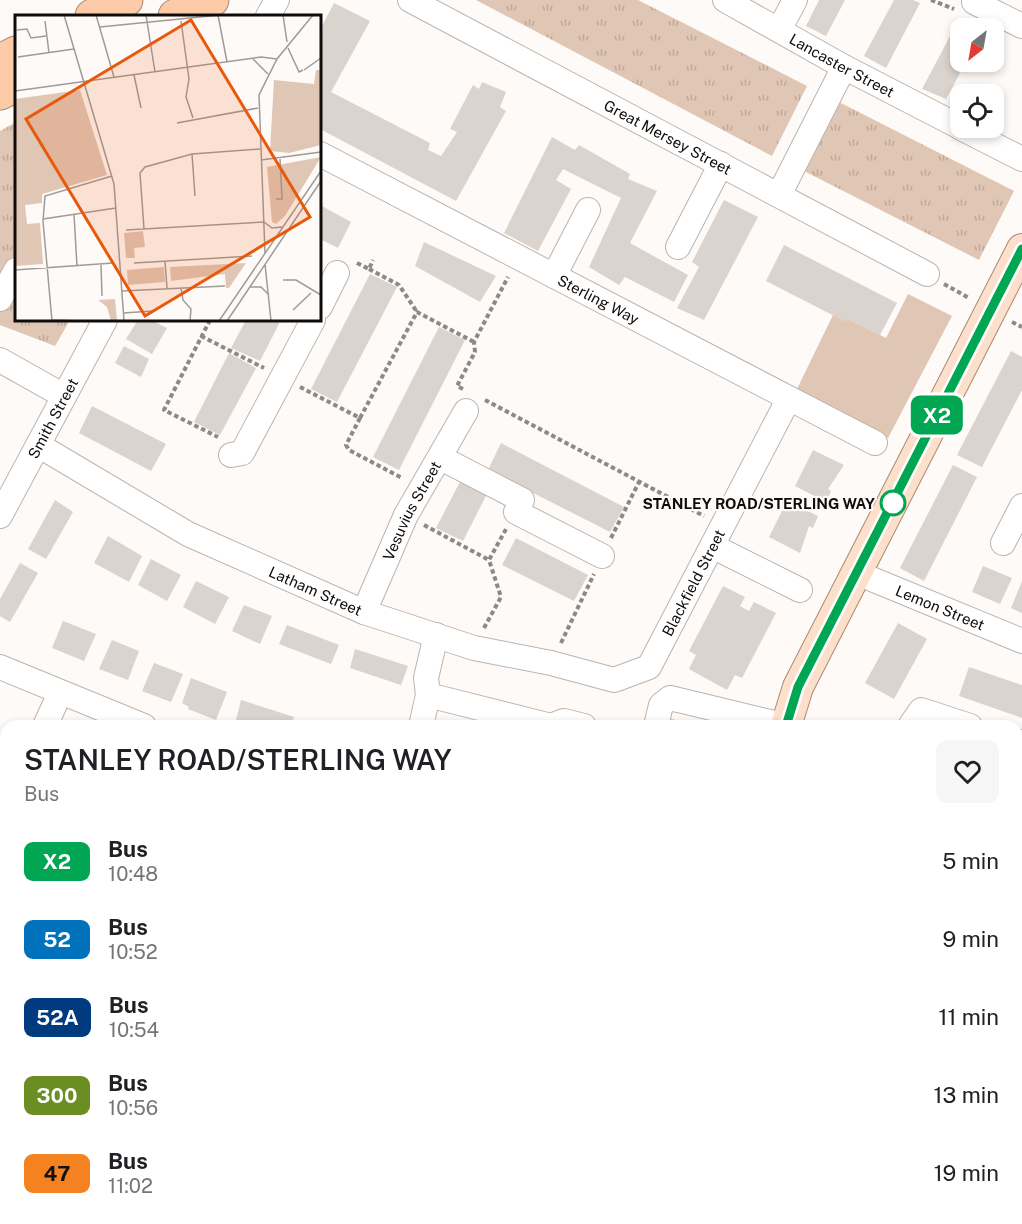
<!DOCTYPE html>
<style>
body{margin:0;font-family:"Public Sans",sans-serif;background:#f6f6f6;color:#202124;height:100vh;display:flex;flex-direction:column;font-size:22px;white-space:nowrap}
*{box-sizing:border-box;margin:0}
p{font-size:20px;color:#757577}
.icon{flex:none;width:33px;height:33px;fill:none;stroke:currentColor;stroke-width:2;stroke-linecap:round;stroke-linejoin:round}
.map{position:relative;flex:1;overflow:hidden}
.drawer{position:absolute;left:0px;top:720px;width:1023px;height:504px;display:flex;flex-direction:column;background:#fff;border-radius:18px 18px 0 0;box-shadow:0 3px 9px #0003}
.drawer>*{flex:none}
.badge{padding:0 12px;border-radius:9px;font-size:21px;line-height:39px}
.needle{width:39px;rotate:211deg}
.tools{position:absolute;left:950px;top:18px;display:grid;gap:12px}
.tools a{display:grid;place-items:center;width:54px;height:54px;border-radius:12px;background:#fff;box-shadow:0 3px 9px #0003;font-size:30px}
.map>.badge{position:absolute;translate:-50% -50%;box-shadow:0 0 0 3px #fff}
.round{display:grid;place-items:center;flex:none;width:63px;height:63px;border-radius:12px;background:#f6f6f6}
.summary{display:flex;align-items:center;justify-content:space-between;height:102px;padding:0 24px}
h1{font-size:28px;font-weight:600;line-height:45px}
ul{padding:0;list-style:none}
li{display:flex;align-items:center;gap:18px;height:78px;padding:0 24px}
li div{flex:1}
li b{display:block;font-size:22px}
li em{font-style:normal}
li .badge{min-width:66px;font-weight:700;text-align:center}
.map>svg:first-child{display:block}
.grass{fill:url(#grass-tufts)}
.garden{fill:#e0c6b4}
.building{fill:#dad3ce}
.lines{fill:none;stroke-linecap:round;stroke-linejoin:round}
.minor-casing{stroke:#bbb4af;stroke-width:26}
.major-casing{stroke:#a98971;stroke-width:32}
.highway-casing{stroke:#a98971;stroke-width:35}
.path{stroke:#8c8987;stroke-width:4;stroke-dasharray:4.5 3;stroke-linecap:butt}
.minor{stroke:#fff;stroke-width:24}
.major{stroke:#fde0cb;stroke-width:30}
.highway{stroke:#fccca8;stroke-width:33}
.line-casing{stroke:#fff;stroke-width:14}
.line{stroke:#00a651;stroke-width:9}
.stop-dot{fill:#fff;stroke:#00a651;stroke-width:3}
.labels{text-anchor:middle;dominant-baseline:central;stroke-width:4.5;stroke-linejoin:round;paint-order:stroke}
.street-label{font-size:15px;fill:#0f0d0b;stroke:#fefaf7}
.stop-label{font-size:15px;font-weight:bold;fill:#0f0d0b;stroke:#fefaf7;text-anchor:end}
.inset-road{fill:none;stroke:#9e9b99;stroke-width:1.5}
.view{fill:#e8590c;fill-opacity:0.15;stroke:#e8590c;stroke-width:3}
.inset-edge{fill:none;stroke:#0f0d0b;stroke-width:3}
</style>
<div class="map">
<svg width="1022" height="1224" viewBox="0 0 1022 1224">
<defs>
<pattern id="grass-tufts" width="24" height="20" patternUnits="userSpaceOnUse" patternTransform="scale(1.5)"><rect width="24" height="20" fill="#e0c6b4"/><path d="M3 7l-1-3M5 7V3M7 7l1-3M15 17l-1-3M17 17v-4M19 17l1-3" fill="none" stroke="#bfa999"/></pattern>
</defs>
<rect width="100%" height="100%" fill="#fefaf7"/>
<g class="grass">
<path d="M476,0H638L807,86L772,156Z"/>
<path d="M837,101L1014,191L979,260L802,170Z"/>
<path d="M16,122V320H70L55,346L0,325V131Z"/>
<path d="M1017,798L1022,800V1224H736L722,1218H1017Z"/>
</g>
<g class="garden">
<path d="M908,294L952,316L888,438L796,391L833,315L848,319L886,338Z"/>
<path d="M1017,844L1022,846V1054L1017,1052Z"/>
<path d="M1017,1062L1022,1064V1224H1000L982,1218H1017Z"/>
</g>
<g class="building">
<path d="M819,0H845L826,36L806,26Z"/>
<path d="M894,0H913L920,3L886,68L864,56Z"/>
<path d="M334,3L370,21L331,92L430,143L428,150L441,156L457,132L450,129L473,85L479,89L482,82L506,92L500,107L506,111L456,201L320,129V30Z"/>
<path d="M957,23L966,28H960V62H966L946,99L922,89Z"/>
<path d="M552,137L575,150L579,145L630,174L628,179L657,191L630,243L688,275L674,302L625,277L619,285L589,267L621,198L563,169L556,180L571,189L538,251L504,233Z"/>
<path d="M724,200L758,217L704,320L677,308L699,267L692,262Z"/>
<path d="M320,205L351,222L338,248L320,239Z"/>
<path d="M424,242L496,276L480,302L415,266Z"/>
<path d="M784,245L897,303L880,335L848,319L846,322L766,281Z"/>
<path d="M370,274L397,287L337,402L311,389Z"/>
<path d="M138,320H151L167,328L152,354L126,339Z"/>
<path d="M246,320H281L260,361L231,348Z"/>
<path d="M439,327L465,340L399,470L373,457Z"/>
<path d="M124,346L149,359L141,377L115,363Z"/>
<path d="M1011,351L1022,357V390L982,467L957,455Z"/>
<path d="M229,353L256,368L220,435L194,422Z"/>
<path d="M92,406L166,444L151,471L79,433Z"/>
<path d="M501,443L624,507L610,532L488,470Z"/>
<path d="M813,450L844,465L828,489L831,491L826,502L795,486Z"/>
<path d="M953,465L977,477L924,581L900,568Z"/>
<path d="M463,476L490,488L463,541L436,528Z"/>
<path d="M55,500L73,512L46,559L28,549Z"/>
<path d="M787,501L818,516L813,528L809,526L800,553L769,537Z"/>
<path d="M108,536L142,556L129,582L94,563Z"/>
<path d="M516,538L588,575L574,601L502,565Z"/>
<path d="M151,559L181,575L167,601L138,585Z"/>
<path d="M20,563L38,573L10,622L0,616V599Z"/>
<path d="M983,566L1012,578L1000,604L972,592Z"/>
<path d="M196,581L229,597L215,624L183,607Z"/>
<path d="M1022,581V613L1011,608Z"/>
<path d="M723,586L745,597L740,606L749,611L754,602L776,613L742,678L735,675L727,690L689,669L696,655L689,651Z"/>
<path d="M244,605L272,616L260,644L232,631Z"/>
<path d="M63,621L96,634L84,661L52,648Z"/>
<path d="M898,623L927,639L894,699L865,683Z"/>
<path d="M287,625L339,645L331,664L279,644Z"/>
<path d="M112,640L139,651L128,680L99,669Z"/>
<path d="M355,649L408,666L401,685L350,668Z"/>
<path d="M154,663L183,674L171,702L142,691Z"/>
<path d="M969,667L1022,685V718L959,696Z"/>
<path d="M191,678L227,692L216,720L188,709L189,707L182,703Z"/>
<path d="M241,700L294,717L291,726H254L236,720Z"/>
<path d="M668,718L695,725V726H666Z"/>
<path d="M6,777V801L0,798Z"/>
<path d="M0,841L6,843V890L0,887Z"/>
<path d="M0,1187L6,1190V1211L0,1209Z"/>
<path d="M78,1218H101L103,1224H80Z"/>
<path d="M196,1218H227L225,1224H193Z"/>
<path d="M300,1218H335L333,1224H307L299,1220Z"/>
</g>
<g class="lines">
<defs>
<g id="minor">
<path id="s1" d="M410,0L927,274"/>
<path id="s2" d="M725,0L844,67L960,127"/>
<path d="M974,2L1022,26"/>
<path d="M268,16L277,0"/>
<path d="M779,30L795,0"/>
<path d="M961,128L1022,159"/>
<path id="s3" d="M320,154L875,443"/>
<path d="M779,195L844,67"/>
<path d="M678,247L721,164"/>
<path d="M554,276L588,210"/>
<path d="M0,299L16,270"/>
<path d="M320,307L337,273"/>
<path d="M0,360L64,396"/>
<path id="s4" d="M38,445L188,534L364,612L474,648L551,663L614,680L649,667L788,400"/>
<path d="M231,455L242,453L313,320"/>
<path d="M441,458L522,500L516,512L602,556"/>
<path id="s5" d="M0,516L105,320"/>
<path d="M1003,543L1022,506"/>
<path d="M712,546L800,590"/>
<path id="s6" d="M857,573L1022,641"/>
<path id="s7" d="M364,612L406,515L466,411"/>
<path d="M436,635L426,678L428,695L551,726L564,721L584,726"/>
<path d="M0,667L144,726"/>
<path d="M45,726L60,693"/>
<path d="M421,726L428,695"/>
<path d="M656,726L661,705L670,698L787,726"/>
<path d="M910,726L921,710L970,726"/>
<path d="M1017,741L1022,743"/>
<path d="M1017,785L1022,787"/>
<path d="M0,955L6,958"/>
<path d="M615,1218L629,1224"/>
<path d="M59,1224L61,1218"/>
<path d="M256,1224L258,1218"/>
<path d="M497,1224L499,1218"/>
</g>
<g id="major">
<path d="M786,726L798,687L1022,249"/>
<path d="M662,1224L663,1218"/>
</g>
<g id="highway">
<path d="M92,16L126,0"/>
<path d="M175,16L212,0"/>
<path d="M0,61L16,53"/>
<path d="M0,93L16,85"/>
</g>
</defs>
<use href="#minor" class="minor-casing"/>
<use href="#major" class="major-casing"/>
<use href="#highway" class="highway-casing"/>
<g class="path">
<path d="M931,0L954,9"/>
<path d="M357,263L369,269L373,260"/>
<path d="M369,269L399,285L417,312"/>
<path d="M944,284L969,298"/>
<path d="M210,320L164,410L218,437"/>
<path d="M1012,322L1022,327"/>
<path d="M201,336L264,368"/>
<path d="M300,387L360,418L346,445L349,450L402,478"/>
<path d="M463,389L457,386L475,352L474,342L508,277"/>
<path d="M485,400L704,516"/>
<path d="M360,418L417,312L474,342"/>
<path d="M424,525L489,560"/>
<path d="M611,538L639,482"/>
<path d="M484,628L501,597L489,560L506,529"/>
<path d="M561,643L594,574"/>
</g>
<use href="#minor" class="minor"/>
<use href="#major" class="major"/>
<use href="#highway" class="highway"/>
</g>
<g class="lines">
<defs>
<path id="line" d="M786,726L798,687L1022,249"/>
</defs>
<use href="#line" class="line-casing"/>
<use href="#line" class="line"/>
</g>
<circle class="stop-dot" cx="893" cy="503" r="12"/>
<g class="labels">
<g class="street-label">
<text stroke="none"><textPath href="#s2" startOffset="134">Lancaster Street</textPath></text>
<text stroke="none"><textPath href="#s1" startOffset="292">Great Mersey Street</textPath></text>
<text stroke="none"><textPath href="#s3" startOffset="314">Sterling Way</textPath></text>
<text stroke="none"><textPath href="#s5" startOffset="111">Smith Street</textPath></text>
<text stroke="none"><textPath href="#s7" startOffset="112">Vesuvius Street</textPath></text>
<text stroke="none"><textPath href="#s4" startOffset="759">Blackfield Street</textPath></text>
<text stroke="none"><textPath href="#s4" startOffset="314">Latham Street</textPath></text>
<text stroke="none"><textPath href="#s6" startOffset="90">Lemon Street</textPath></text>
</g>
<g class="stop-label">
<text x="875" y="503">STANLEY ROAD/STERLING WAY</text>
</g>
</g>
<g transform="translate(15 15)">
<rect width="306" height="306" fill="#fefaf7"/>
<path d="M65,75L92,160L27,179V188L10,190L12,209L25,208L28,249L0,251V84ZM306,142L270,201L261,209L257,207L252,152ZM231,248L214,273H211L210,259L156,266L155,252ZM149,252L150,267L113,270L112,255ZM100,284L102,306H96L92,292L83,285Z" fill="#e0c6b4"/>
<path d="M301,55H306V130L274,138L255,136L259,65L299,69ZM48,94L55,124L3,135L0,105ZM59,124L67,161L11,173L3,137ZM17,215L20,245L0,246V217ZM128,216L130,232L119,233L120,243H111L109,218Z" fill="#e0c6b4"/>
<path class="inset-road" d="M49,0L99,169L109,306M81,0L99,62M131,0L140,57M203,0L212,47M268,0L272,27M30,6L34,38M166,6L174,64L171,82L178,103M85,12L205,0M2,15L12,14L16,23L31,21M273,33L284,57L288,55M3,42L59,34M238,44L253,59M289,55L306,43M119,60L126,93M0,76L246,42L262,44M162,108L243,93M177,139L180,181M246,145L306,137M261,184H267L265,144M59,199L62,251M28,204L101,193M129,214L125,158L130,152L177,139L245,134M111,215L249,207L257,213L267,212M250,238L244,80L262,44L298,0M150,246L152,273M119,248L237,241M86,249L87,281M250,249L256,306M0,255L98,248M268,265H281L306,280M235,272H246L254,280M166,273L168,285L176,294L175,306M107,276L210,271M278,295L296,278M108,298L138,296M37,305L65,306M37,306L28,206L30,181L97,161M204,306L306,156M212,306L306,166"/>
<path class="view" d="M176,5L295,202L130,301L11,104Z"/>
<rect width="306" height="306" class="inset-edge"/>
</g>
</svg>
<div class="tools">
<a><svg class="needle" viewBox="-14 -14 28 28"><path d="M0-13l5 13h-10z" fill="#e53935"/><path d="M0 13l5-13h-10z" fill="#757577"/></svg></a>
<a><svg class="icon" aria-label="locate" viewBox="0 0 24 24"><circle cx="12" cy="12" r="6"/><path d="M12 2v4M12 18v4M2 12h4M18 12h4"/></svg></a>
</div>
<b class="badge" style="left:937px;top:415px;background:#00a651;color:#fff">X2</b>
<section class="drawer">
<div class="summary"><div><h1>STANLEY ROAD/STERLING WAY</h1><p>Bus</p></div><a class="round"><svg class="icon" aria-label="heart" viewBox="0 0 24 24"><path d="M12 20l-8-8c-3-5 5-10 8-4 3-6 11-1 8 4z"/></svg></a></div>
<ul>
<li><span class="badge" style="background:#00a651;color:#fff">X2</span><div><b>Bus</b><p>10:48</p></div><em>5 min</em></li>
<li><span class="badge" style="background:#0072bc;color:#fff">52</span><div><b>Bus</b><p>10:52</p></div><em>9 min</em></li>
<li><span class="badge" style="background:#003b80;color:#fff">52A</span><div><b>Bus</b><p>10:54</p></div><em>11 min</em></li>
<li><span class="badge" style="background:#6b8e23;color:#fff">300</span><div><b>Bus</b><p>10:56</p></div><em>13 min</em></li>
<li><span class="badge" style="background:#f58220;color:#111">47</span><div><b>Bus</b><p>11:02</p></div><em>19 min</em></li>
</ul>
</section>
</div>
